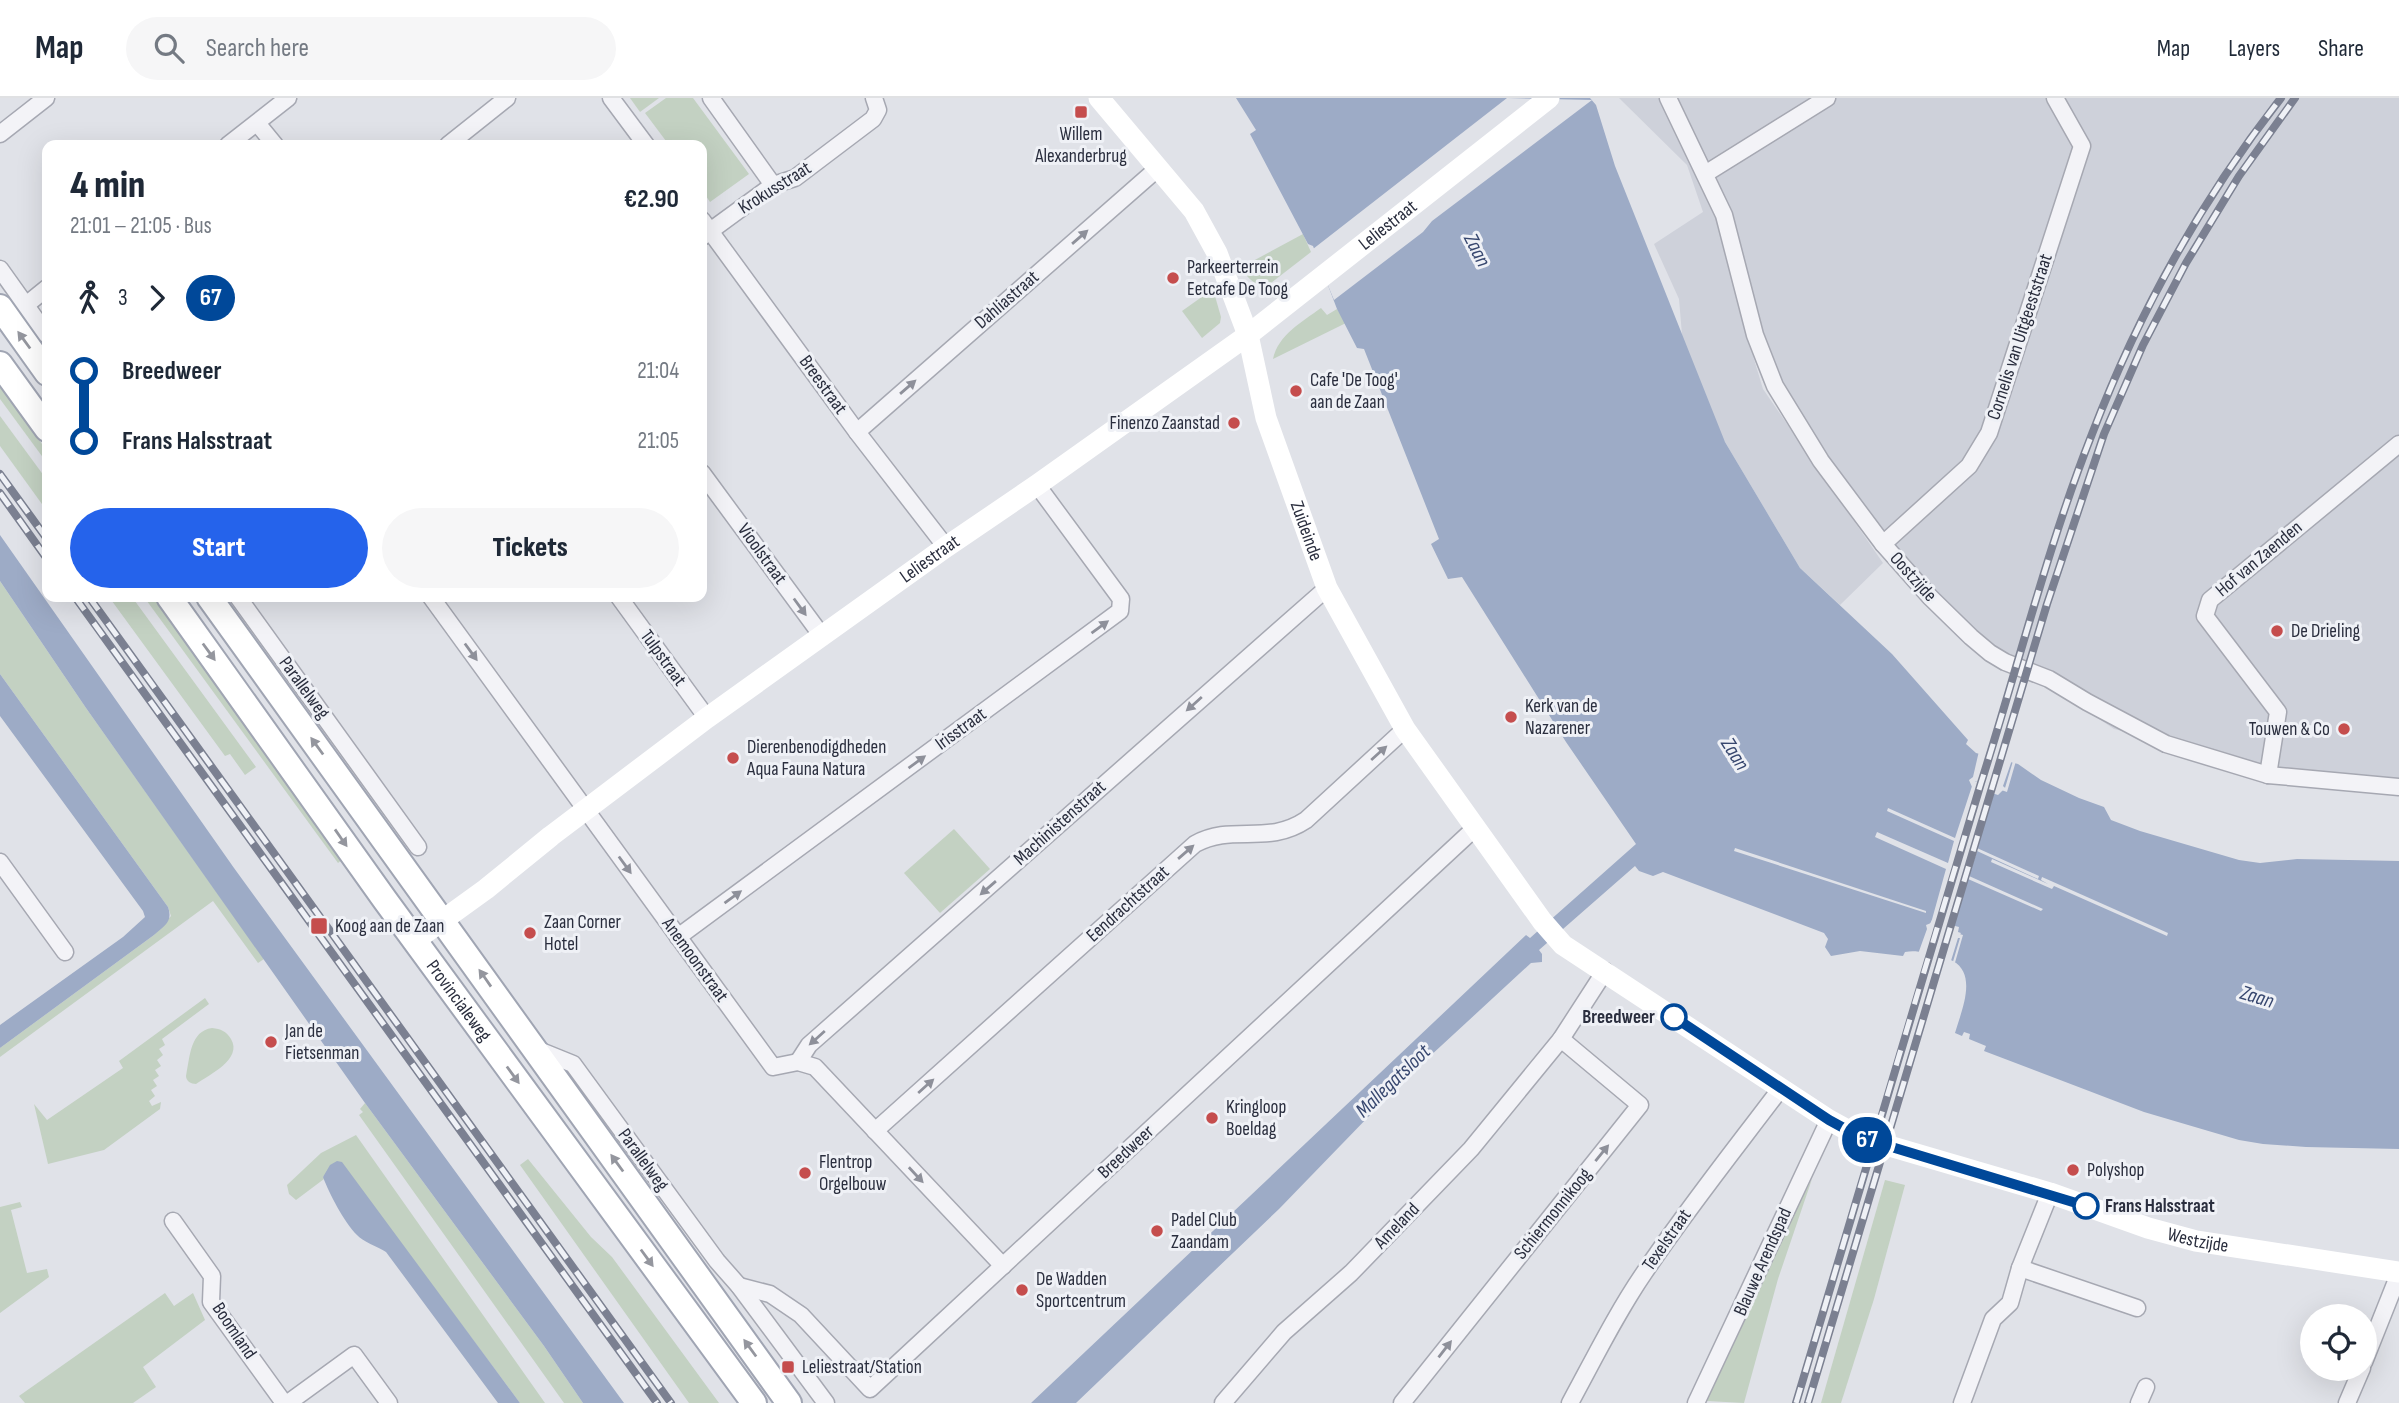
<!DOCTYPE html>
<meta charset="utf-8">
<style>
body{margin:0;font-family:"Sofia Sans Condensed",sans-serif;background:#f6f6f7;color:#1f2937;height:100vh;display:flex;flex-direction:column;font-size:26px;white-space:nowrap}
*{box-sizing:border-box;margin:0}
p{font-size:23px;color:#747a83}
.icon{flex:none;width:38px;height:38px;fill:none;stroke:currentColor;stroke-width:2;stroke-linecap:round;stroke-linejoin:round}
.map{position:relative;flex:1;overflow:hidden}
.panel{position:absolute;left:42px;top:42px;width:665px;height:462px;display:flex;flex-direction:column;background:#fff;border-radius:14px;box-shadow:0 7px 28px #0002}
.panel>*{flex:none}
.badge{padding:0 14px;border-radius:23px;font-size:24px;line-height:46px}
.controls{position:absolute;left:2300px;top:1206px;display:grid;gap:14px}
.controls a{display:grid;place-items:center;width:77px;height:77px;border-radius:50%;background:#fff;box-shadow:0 7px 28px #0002;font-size:35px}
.map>.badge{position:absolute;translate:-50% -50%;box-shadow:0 0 0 4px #fff}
.legs{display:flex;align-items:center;gap:10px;height:77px;padding:0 28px;font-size:23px}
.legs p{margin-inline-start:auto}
.summary{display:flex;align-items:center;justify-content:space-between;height:119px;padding:0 28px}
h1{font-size:38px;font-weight:800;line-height:52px}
.button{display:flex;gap:14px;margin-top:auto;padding:14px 28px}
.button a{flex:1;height:80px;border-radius:42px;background:#2563eb;color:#fff;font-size:28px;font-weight:800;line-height:80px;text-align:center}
.button a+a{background:#f6f6f7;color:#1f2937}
ul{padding:0 28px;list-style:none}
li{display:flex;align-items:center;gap:24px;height:70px;font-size:26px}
li i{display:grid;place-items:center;width:10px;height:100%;margin:0 9px;background:currentColor}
li i::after{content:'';width:18px;height:18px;margin:-9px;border:5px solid;border-radius:50%;background:#fff}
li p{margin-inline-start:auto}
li:first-child i{background:linear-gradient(#0000 50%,currentColor 0)}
li:last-child i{background:linear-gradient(currentColor 50%,#0000 0)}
header{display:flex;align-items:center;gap:42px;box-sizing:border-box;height:98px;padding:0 35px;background:#fff;border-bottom:2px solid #e0e1e3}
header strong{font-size:33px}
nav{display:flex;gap:38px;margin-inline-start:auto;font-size:24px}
.search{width:490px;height:63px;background:#f6f6f7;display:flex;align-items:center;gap:18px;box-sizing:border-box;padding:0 24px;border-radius:38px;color:#747a83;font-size:26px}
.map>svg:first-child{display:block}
.built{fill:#ced1da}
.green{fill:#c3d1c2}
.water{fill:#9dabc6;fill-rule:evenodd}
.pier{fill:#e0e2e8}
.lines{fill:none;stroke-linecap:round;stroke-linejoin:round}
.street-casing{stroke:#a6a8b2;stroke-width:19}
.primary-casing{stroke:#a0a5b3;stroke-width:28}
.street{stroke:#f3f3f7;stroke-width:16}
.secondary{stroke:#fff;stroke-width:21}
.primary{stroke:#fff;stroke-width:24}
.rail-casing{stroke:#7b8091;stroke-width:8}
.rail{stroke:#eff1f6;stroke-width:5;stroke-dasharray:16;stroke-linecap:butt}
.oneway{fill:#8e909a}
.oneway2{fill:#94969e}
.line-1-casing{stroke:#fff;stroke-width:16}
.line-1{stroke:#004899;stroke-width:10}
.poi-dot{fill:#c54d4d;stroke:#eff1f6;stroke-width:2.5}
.stop-1-dot{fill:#fff;stroke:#004899;stroke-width:3.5}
.labels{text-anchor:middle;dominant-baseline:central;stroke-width:6;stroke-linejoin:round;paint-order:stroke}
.poi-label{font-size:19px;fill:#2a2e3e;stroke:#eff1f6;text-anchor:start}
.street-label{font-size:19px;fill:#2a2e3e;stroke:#eff1f6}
.stop-label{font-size:19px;font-weight:bold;fill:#2a2e3e;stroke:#eff1f6;text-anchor:end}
.water-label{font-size:21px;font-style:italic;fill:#37476f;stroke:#eff1f6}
</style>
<header>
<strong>Map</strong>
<div class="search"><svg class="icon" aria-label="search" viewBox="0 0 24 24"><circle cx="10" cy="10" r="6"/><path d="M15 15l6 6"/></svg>Search here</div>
<nav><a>Map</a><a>Layers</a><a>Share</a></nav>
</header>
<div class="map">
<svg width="2399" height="1305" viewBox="0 0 2399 1305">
<rect width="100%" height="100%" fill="#e0e2e8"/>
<path class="built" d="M1619,0H2399V683L2284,671L2114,631L1942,515L1764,286L1753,258L1763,291L1883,465L1840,507L1800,470L1725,344L1686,284L1679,201L1654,146L1703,114L1687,67Z"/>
<g class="green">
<path d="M630,0H659L640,14Z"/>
<path d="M666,0H693L749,76L710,104L702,92V47H669L645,15Z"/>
<path d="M1303,136L1311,154L1267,188C1254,188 1248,179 1240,170Z"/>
<path d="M1213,191L1221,219L1220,225L1202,240L1182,213Z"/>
<path d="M1321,210L1327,217L1337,211L1346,225L1273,261C1278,237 1302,224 1321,210Z"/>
<path d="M0,287L47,353V365L0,301Z"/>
<path d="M0,318L47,382V413L0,348Z"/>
<path d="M0,483L86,610L264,861L258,865L213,803L0,959V950L154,837L171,818L168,809L0,576Z"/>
<path d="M109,499H132L256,669L245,677L230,656L225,658Z"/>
<path d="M144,499H153L343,761L338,765Z"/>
<path d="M954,731L990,771L940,815L904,775Z"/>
<path d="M205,900L209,906L162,941L165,947L159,951L163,957L157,962L161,968L155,972L159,978L153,982L157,988L151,992L155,998L149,1003L152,1008L161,1004L160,1011L104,1052L48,1066L34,1006L47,1022L123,970L119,963Z"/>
<path d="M212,930C221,931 226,933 231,941C243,961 209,977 196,986C191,986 186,983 186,978C190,959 190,933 212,930Z"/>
<path d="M365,1005L544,1248L583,1305H564L359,1017L363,1014L360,1011Z"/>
<path d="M356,1037L545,1305H520L382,1120L323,1078L324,1081L296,1102L289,1096L287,1087L321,1055Z"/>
<path d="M528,1061L591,1139L612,1159L719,1305H689L520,1067Z"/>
<path d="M1812,1081L1778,1181L1744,1305L1707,1303L1727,1255L1786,1130Z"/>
<path d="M1885,1082L1905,1087L1874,1201L1841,1305H1821Z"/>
<path d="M20,1104L22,1109L11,1112L27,1175L47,1171L49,1179L0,1215V1109Z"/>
<path d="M165,1195L174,1208L193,1195L205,1222L143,1269L156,1289L133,1305H25L19,1298Z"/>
</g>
<g class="water">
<path d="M1236,0H1590L1596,7L1615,68L1725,344L1800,470L1892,556L1968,642L1966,646L1976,655L2018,666L2041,682L2079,700L2104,709L2111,722L2140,733L2239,762L2260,765L2297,761L2399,763V1051L2306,1049L2263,1046L2239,1042L2144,1014L1984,953L1986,948L1969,941L1970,936L1964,934L1962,938L1955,935C1961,914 1978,877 1953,863C1949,861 1942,860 1937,858C1925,855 1917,852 1905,854L1903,858L1860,853L1831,858L1825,849L1828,841L1824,835L1663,774L1653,778L1639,773L1635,768L1539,852L1542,856V864L1531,865L1403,983L1279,1111L1076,1305H1031L1526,837L1530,840L1636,746L1566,644L1462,479L1448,481L1431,446L1439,441L1364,251L1357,250L1337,211L1313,148L1308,146L1250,36L1256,32ZM1969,682L2003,689L2005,690L1998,697L1972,689ZM1932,822L1959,829L1958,834L1961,835L1958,840L1927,831Z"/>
<path d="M0,437L234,770L624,1305H583L544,1248L365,1005L86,610L0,483Z"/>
<path d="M0,576L168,809C173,824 165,827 154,837L0,950V927L123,839L145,819L143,813L0,618Z"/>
<path d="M337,1063L342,1064L520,1305H498L386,1154C378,1149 362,1143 357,1137C344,1124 329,1095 323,1079L330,1067Z"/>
</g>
<g class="pier">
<path d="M1507,0L1592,2L1432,123L1423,134L1334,202L1313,151Z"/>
<path d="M1979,653L2012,662L2003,688L2005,690L2013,663H2016L2007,694L1975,683V686L1994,692L1977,750L2039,778L2038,781L1977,753L1969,778L2043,811L2041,813L1968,781L1953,831L1933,826L1931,828L1963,837L1954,868L1952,867L1960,840H1958L1950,866L1918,856L1927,831L1926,827L1931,825L1946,771L1875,739L1877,734L1948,765L1954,743L1887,713L1888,710L1955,740L1973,685L1969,682L1973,679Z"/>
<path d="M1735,750L1926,813V815L1734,753Z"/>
<path d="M1992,761L2048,786L2041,782L2042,779L2168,835L2167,838L2054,788L2052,791L1991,764Z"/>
</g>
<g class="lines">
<defs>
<g id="street">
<path d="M611,0L646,47"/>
<path d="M711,0L773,87"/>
<path d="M1668,0L1724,117L1755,237L1775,288L1821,363L1883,446L1930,499L1971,539L1990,555L2005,564L2049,581L2087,604L2166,646L2268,677L2399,689"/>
<path d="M257,25L275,47"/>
<path d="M0,36L46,0"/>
<path d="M228,47L288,0"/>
<path d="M448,47L507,0"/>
<path d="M1705,76L1827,0"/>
<path d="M702,122L857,334L946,449"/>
<path d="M702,139L773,87L795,80L873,21L878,12L874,0"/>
<path d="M0,171L47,237"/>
<path d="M26,207L47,190"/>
<path d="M857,334L1157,71"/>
<path d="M702,375L822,538"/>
<path d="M1883,446L1969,368L1989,335L2082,48L2055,0"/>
<path d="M238,499L418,749"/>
<path d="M431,499L773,969L798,964L815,969L1003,1168"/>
<path d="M619,499L707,620"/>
<path d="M2268,677L2278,614L2205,518L2210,502L2399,346"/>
<path d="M0,764L65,854"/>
<path d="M678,839L1120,513L1121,501L1037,387"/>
<path d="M536,951L573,966L717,1163L739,1188L826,1305"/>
<path d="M798,964L809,947L1327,490"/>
<path d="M875,1033L1195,746C1233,725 1267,748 1306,722L1405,631"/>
<path d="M173,1123L212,1178L211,1204L284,1305"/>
<path d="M2020,1170L2137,1210"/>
<path d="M739,1188L770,1196L801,1217L870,1291L1475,730"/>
<path d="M2364,1264L2399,1176"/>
<path d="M288,1305L354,1257L389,1305"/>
<path d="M1223,1305L1284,1234L1351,1175L1471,1051L1561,941L1605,873"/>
<path d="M1402,1305L1640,1007L1561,941"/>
<path d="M1570,1305C1594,1261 1616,1216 1644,1175C1687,1111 1735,1051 1781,990"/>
<path d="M1696,1305L1829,1022"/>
<path d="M1962,1305L1993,1221L2010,1205L2020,1170L2050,1095"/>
<path d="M2139,1305L2146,1289"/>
<path d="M2347,1305L2362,1270"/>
</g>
<g id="primary">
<path d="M0,209L47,275"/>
<path d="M0,266L47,331"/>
<path id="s3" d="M169,499L385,802L754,1305"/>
<path d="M209,499L789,1305"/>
</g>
</defs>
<use href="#street" class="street-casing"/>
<use href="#primary" class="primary-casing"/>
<use href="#street" class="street"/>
<g class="secondary">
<path id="s1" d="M1099,0L1194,113L1217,155L1248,237L1266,320L1327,490L1405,631L1542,823L1563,847L1829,1022L1862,1040L2050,1095L2148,1130L2196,1143L2399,1174"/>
<path id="s2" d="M414,843L486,791L551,738L707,620L946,449L1037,387L1248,237L1549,0"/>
</g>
<use href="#primary" class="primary"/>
<defs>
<g id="rail">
<path d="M0,376L47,441"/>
<path d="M0,395L47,461"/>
<path d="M75,499L657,1305"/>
<path d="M89,499L671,1305"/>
<path d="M1796,1305C1858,1098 1918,891 1981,685C2018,569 2047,450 2092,336C2138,216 2202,101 2281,0"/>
<path d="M1808,1305L2047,506L2104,336L2143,247L2186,165L2239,78L2295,0"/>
</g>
</defs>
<use href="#rail" class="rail-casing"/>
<use href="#rail" class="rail"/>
</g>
<defs><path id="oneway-solid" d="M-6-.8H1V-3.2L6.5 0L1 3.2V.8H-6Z" transform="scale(1.75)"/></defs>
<g class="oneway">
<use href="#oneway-solid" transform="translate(1080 139) rotate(-41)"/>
<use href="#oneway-solid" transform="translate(908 289) rotate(-41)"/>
<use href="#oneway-solid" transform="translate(800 509) rotate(54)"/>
<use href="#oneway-solid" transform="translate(1100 529) rotate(-36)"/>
<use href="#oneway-solid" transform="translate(471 554) rotate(54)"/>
<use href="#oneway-solid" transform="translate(1194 606) rotate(138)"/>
<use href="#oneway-solid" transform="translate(1379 655) rotate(-42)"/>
<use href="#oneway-solid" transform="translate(917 664) rotate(-36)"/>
<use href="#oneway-solid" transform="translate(1186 754) rotate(-41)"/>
<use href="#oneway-solid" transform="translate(625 767) rotate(54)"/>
<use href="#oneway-solid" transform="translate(988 790) rotate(139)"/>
<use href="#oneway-solid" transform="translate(733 799) rotate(-36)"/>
<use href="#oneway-solid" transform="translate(817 940) rotate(138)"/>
<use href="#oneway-solid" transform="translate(926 988) rotate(-42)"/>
<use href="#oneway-solid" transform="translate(1602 1055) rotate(-51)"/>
<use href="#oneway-solid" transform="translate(916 1077) rotate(47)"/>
<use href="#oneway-solid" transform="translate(1445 1251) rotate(-52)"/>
</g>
<g class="oneway2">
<use href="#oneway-solid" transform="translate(24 242) rotate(-126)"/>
<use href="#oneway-solid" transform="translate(209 554) rotate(54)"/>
<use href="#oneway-solid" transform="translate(317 648) rotate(-126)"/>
<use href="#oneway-solid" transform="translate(341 740) rotate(55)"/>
<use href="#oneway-solid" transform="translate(485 880) rotate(-125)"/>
<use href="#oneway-solid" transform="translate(513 977) rotate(54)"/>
<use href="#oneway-solid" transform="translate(617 1065) rotate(-126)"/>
<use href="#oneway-solid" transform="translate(647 1160) rotate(54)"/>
<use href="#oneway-solid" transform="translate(750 1250) rotate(-126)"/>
</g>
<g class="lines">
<defs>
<path id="line-1" d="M1674,919L1829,1022L1862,1040L2086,1108"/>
</defs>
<use href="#line-1" class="line-1-casing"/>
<use href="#line-1" class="line-1"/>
</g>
<g class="poi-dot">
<rect x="1074" y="7" width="14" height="14" rx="3.5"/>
<circle cx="1173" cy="180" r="7"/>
<circle cx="1296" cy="293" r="7"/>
<circle cx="1234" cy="325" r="7"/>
<circle cx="2277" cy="533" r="7"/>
<circle cx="1511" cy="619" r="7"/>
<circle cx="2344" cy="631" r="7"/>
<circle cx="733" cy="660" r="7"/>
<rect x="310" y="819" width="18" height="18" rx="3.5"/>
<circle cx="530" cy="835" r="7"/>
<circle cx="271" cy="944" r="7"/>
<circle cx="1212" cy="1020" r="7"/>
<circle cx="2073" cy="1072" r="7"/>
<circle cx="805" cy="1075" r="7"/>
<circle cx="1157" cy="1133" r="7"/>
<circle cx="1022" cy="1192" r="7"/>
<rect x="781" y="1262" width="14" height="14" rx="3.5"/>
</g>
<g class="stop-1-dot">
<circle cx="1674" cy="919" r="12"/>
<circle cx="2086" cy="1108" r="12"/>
</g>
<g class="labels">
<g class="poi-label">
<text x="1081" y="36" text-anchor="middle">Willem<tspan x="1081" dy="22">Alexanderbrug</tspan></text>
<text x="1187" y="169">Parkeerterrein<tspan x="1187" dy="22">Eetcafe De Toog</tspan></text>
<text x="1310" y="282">Cafe 'De Toog'<tspan x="1310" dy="22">aan de Zaan</tspan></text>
<text x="1220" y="325" text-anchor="end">Finenzo Zaanstad</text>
<text x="2291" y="533">De Drieling</text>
<text x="1525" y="608">Kerk van de<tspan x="1525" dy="22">Nazarener</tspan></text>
<text x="2330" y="631" text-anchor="end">Touwen &amp; Co</text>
<text x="747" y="649">Dierenbenodigdheden<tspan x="747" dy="22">Aqua Fauna Natura</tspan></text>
<text x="544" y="824">Zaan Corner<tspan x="544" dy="22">Hotel</tspan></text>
<text x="335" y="828">Koog aan de Zaan</text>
<text x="285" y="933">Jan de<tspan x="285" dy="22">Fietsenman</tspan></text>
<text x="1226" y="1009">Kringloop<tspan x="1226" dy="22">Boeldag</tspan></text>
<text x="819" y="1064">Flentrop<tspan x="819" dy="22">Orgelbouw</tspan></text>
<text x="2087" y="1072">Polyshop</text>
<text x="1171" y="1122">Padel Club<tspan x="1171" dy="22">Zaandam</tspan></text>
<text x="1036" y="1181">De Wadden<tspan x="1036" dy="22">Sportcentrum</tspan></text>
<text x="802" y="1269">Leliestraat/Station</text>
</g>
<g class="street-label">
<text transform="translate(775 90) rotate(-32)">Krokusstraat</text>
<text stroke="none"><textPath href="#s2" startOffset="1209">Leliestraat</textPath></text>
<text transform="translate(1007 202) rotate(-41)">Dahliastraat</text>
<text transform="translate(2020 239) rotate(-72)">Cornelis van Uitgeeststraat</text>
<text transform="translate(823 287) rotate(54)">Breestraat</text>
<text stroke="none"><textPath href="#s1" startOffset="488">Zuideinde</textPath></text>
<text transform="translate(762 456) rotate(54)">Vioolstraat</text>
<text stroke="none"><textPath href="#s2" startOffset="642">Leliestraat</textPath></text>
<text transform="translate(2259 461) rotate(-40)">Hof van Zaenden</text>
<text transform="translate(1913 479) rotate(48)">Oostzijde</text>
<text transform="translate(663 560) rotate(54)">Tulpstraat</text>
<text transform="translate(304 590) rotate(54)">Parallelweg</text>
<text transform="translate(961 631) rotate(-36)">Irisstraat</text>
<text transform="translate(1060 725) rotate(-42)">Machinistenstraat</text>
<text transform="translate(1128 806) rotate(-42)">Eendrachtstraat</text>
<text transform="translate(695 862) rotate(54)">Anemoonstraat</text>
<text stroke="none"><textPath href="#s3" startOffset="497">Provincialeweg</textPath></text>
<text transform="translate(1126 1054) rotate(-43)">Breedweer</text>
<text transform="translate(643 1062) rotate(54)">Parallelweg</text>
<text transform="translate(1553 1116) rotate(-51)">Schiermonnikoog</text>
<text transform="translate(1397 1128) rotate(-46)">Ameland</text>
<text stroke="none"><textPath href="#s1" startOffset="1685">Westzijde</textPath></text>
<text transform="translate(1667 1142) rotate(-55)">Texelstraat</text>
<text transform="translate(1763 1164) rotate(-66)">Blauwe Arendspad</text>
<text transform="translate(234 1233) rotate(56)">Boomland</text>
</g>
<g class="stop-label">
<text x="1655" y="919">Breedweer</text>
<text x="2105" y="1108" text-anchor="start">Frans Halsstraat</text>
</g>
<g class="water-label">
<text transform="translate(1477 152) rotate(63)">Zaan</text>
<text transform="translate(1735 656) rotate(58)">Zaan</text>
<text transform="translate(2257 899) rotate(17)">Zaan</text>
<text transform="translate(1393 983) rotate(-44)">Mallegatsloot</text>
</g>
</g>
</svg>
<div class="controls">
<a><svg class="icon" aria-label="locate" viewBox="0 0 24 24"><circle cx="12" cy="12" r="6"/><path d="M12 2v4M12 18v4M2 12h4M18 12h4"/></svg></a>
</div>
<b class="badge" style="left:1867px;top:1042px;background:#004899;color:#fff">67</b>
<section class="panel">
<div class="summary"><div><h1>4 min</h1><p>21:01 – 21:05 · Bus</p></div><b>€2.90</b></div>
<div class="legs"><svg class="icon" aria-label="walk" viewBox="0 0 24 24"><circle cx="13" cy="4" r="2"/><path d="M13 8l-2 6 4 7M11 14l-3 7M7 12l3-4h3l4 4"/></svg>3<svg class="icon" aria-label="forward" viewBox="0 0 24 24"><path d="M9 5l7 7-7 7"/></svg><b class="badge" style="background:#004899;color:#fff">67</b></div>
<ul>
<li><i style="color:#004899"></i><b>Breedweer</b><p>21:04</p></li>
<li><i style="color:#004899"></i><b>Frans Halsstraat</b><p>21:05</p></li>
</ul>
<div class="button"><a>Start</a><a>Tickets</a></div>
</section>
</div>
